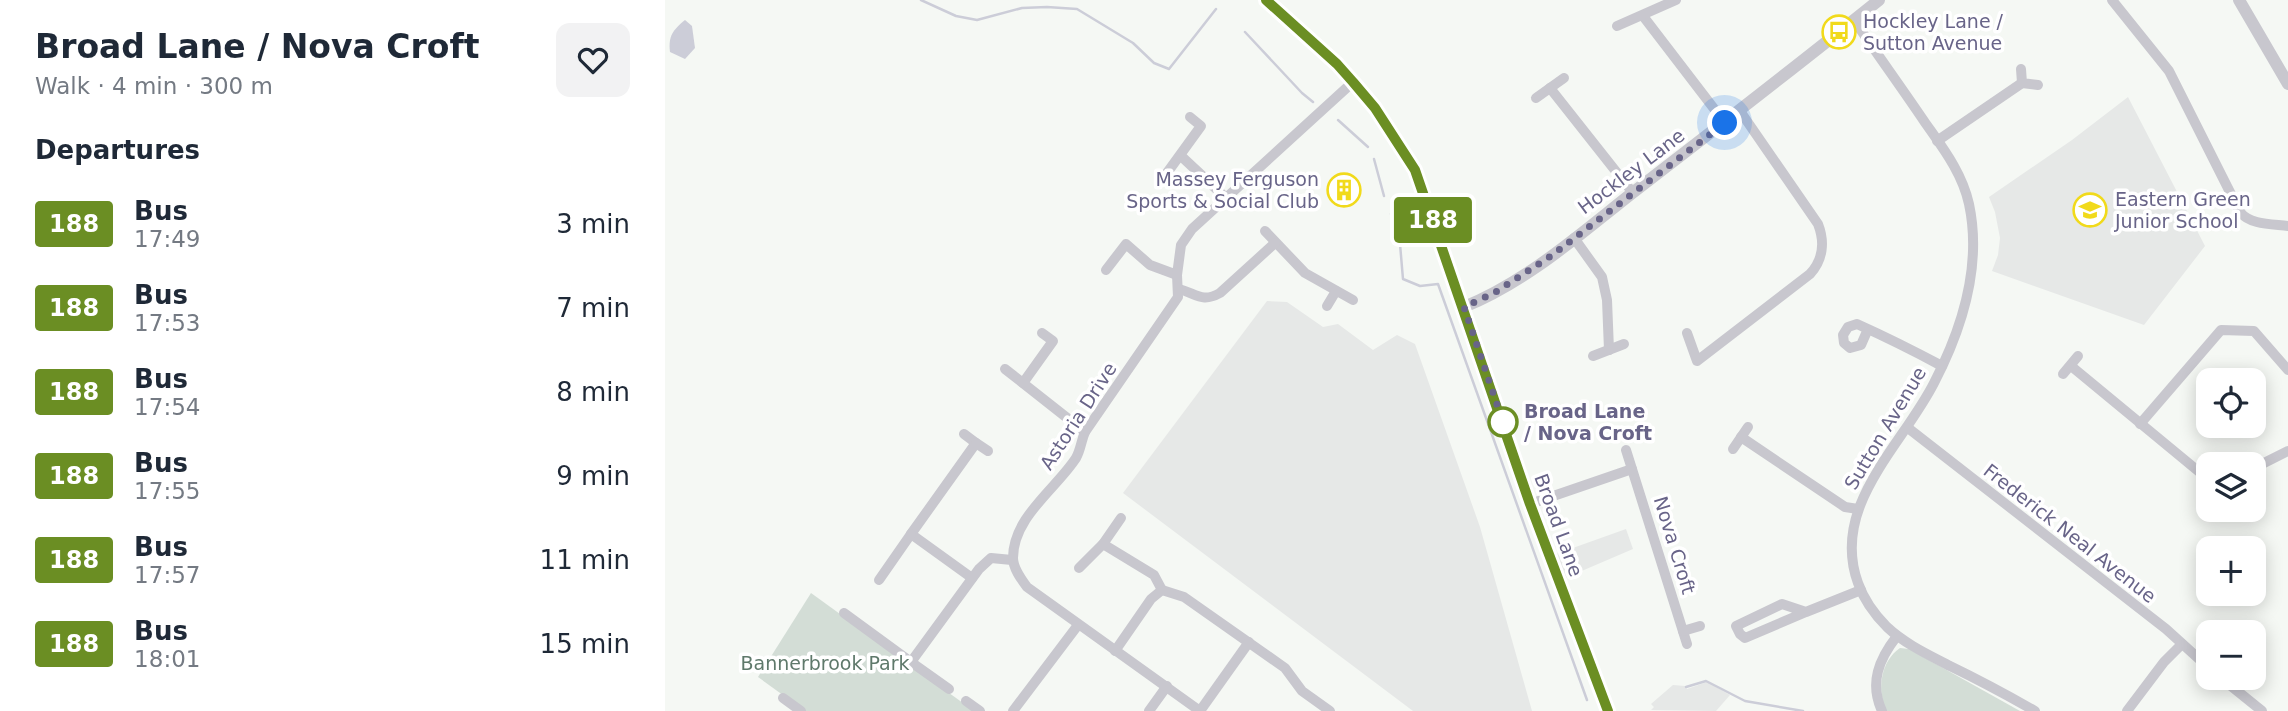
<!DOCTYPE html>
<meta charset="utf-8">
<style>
body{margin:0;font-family:"DejaVu Sans",sans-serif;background:#f2f2f3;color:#1f2937;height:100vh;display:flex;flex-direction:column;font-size:26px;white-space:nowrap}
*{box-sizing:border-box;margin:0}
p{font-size:23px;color:#747a83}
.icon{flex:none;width:38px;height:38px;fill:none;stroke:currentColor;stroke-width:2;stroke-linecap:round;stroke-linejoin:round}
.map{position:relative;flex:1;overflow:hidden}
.panel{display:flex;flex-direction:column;background:#fff;width:665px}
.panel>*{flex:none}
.badge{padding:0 14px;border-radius:5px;font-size:24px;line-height:46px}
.tools{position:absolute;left:1531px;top:368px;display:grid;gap:14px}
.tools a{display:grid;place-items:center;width:70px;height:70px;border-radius:14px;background:#fff;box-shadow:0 4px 18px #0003;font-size:35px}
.you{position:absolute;width:35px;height:35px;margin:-18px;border:5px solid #fff;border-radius:50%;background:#1a73e8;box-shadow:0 0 0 10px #1a73e833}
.map>.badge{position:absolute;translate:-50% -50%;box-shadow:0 0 0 4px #fff}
h2{padding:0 35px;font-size:26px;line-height:63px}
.round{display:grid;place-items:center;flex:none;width:74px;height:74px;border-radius:14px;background:#f2f2f3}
.overview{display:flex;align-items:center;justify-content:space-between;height:119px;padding:0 35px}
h1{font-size:33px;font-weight:800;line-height:52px}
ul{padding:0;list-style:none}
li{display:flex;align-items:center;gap:21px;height:84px;padding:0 35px}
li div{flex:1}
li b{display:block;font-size:26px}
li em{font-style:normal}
li .badge{min-width:77px;font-weight:700;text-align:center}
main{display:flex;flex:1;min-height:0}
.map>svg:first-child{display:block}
.built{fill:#e6e8e7}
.green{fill:#d3ddd6}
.water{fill:#cccdd8}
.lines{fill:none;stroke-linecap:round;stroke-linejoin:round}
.stream{stroke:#cccdd8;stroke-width:2.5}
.minor{stroke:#c8c7ce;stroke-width:10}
.tertiary{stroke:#c8c7ce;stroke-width:12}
.line-casing{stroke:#fff;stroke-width:16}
.line{stroke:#6b8e23;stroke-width:10}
.walk{stroke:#686488;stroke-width:7;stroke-dasharray:0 12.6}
.stop-dot{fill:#fff;stroke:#6b8e23;stroke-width:3.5}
.labels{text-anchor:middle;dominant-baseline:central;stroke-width:7;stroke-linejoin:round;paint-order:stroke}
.poi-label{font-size:19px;fill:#686488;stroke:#fff;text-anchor:start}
.street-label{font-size:19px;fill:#686488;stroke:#fff}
.stop-label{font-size:19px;font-weight:bold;fill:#686488;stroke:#fff;text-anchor:start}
.park-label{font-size:19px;fill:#5f796b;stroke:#fff}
</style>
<main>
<section class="panel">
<div class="overview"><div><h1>Broad Lane / Nova Croft</h1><p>Walk · 4 min · 300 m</p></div><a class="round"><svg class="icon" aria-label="heart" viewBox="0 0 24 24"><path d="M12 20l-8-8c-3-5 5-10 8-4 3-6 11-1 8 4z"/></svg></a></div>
<h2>Departures</h2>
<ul>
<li><span class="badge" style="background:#6b8e23;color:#fff">188</span><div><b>Bus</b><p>17:49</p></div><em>3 min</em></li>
<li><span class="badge" style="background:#6b8e23;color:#fff">188</span><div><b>Bus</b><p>17:53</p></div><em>7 min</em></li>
<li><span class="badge" style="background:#6b8e23;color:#fff">188</span><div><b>Bus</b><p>17:54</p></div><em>8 min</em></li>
<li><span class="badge" style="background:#6b8e23;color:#fff">188</span><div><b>Bus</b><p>17:55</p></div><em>9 min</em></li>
<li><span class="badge" style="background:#6b8e23;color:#fff">188</span><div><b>Bus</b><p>17:57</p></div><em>11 min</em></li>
<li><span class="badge" style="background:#6b8e23;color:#fff">188</span><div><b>Bus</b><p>18:01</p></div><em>15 min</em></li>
</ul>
</section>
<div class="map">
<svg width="1623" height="711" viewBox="0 0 1623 711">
<rect width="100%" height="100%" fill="#f5f8f4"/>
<g class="built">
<path d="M1463,97L1540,246L1479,325L1327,271L1333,255L1335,238L1330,212L1324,197L1407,140Z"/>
<path d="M602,301L622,302L658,327L673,324L708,350L732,335L750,344L815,527L867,711H748L458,493Z"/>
<path d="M961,529L968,549L898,579L891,554Z"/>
<path d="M1042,682L1065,695L1051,711L986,710L989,707L986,704L1008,685L1020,686L1022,689Z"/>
</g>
<g class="green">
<path d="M146,593L309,711H140L93,677Z"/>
<path d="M1235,648L1244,649L1355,711H1221C1212,690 1215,662 1235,648Z"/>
</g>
<path class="water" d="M20,20L27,26L30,48L20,59L5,52C3,36 8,30 20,20Z"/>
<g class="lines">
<g class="stream">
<path d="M256,0L291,16L312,20L357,8L382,7L412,9L468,43L489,63L504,69L551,9"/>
<path d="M580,32L637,93L648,102"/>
<path d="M673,120L703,147"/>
<path d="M709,159L719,196"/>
<path d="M726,214L735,244L738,279L755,286L773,284L922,700"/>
<path d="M1021,687L1041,681L1080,701L1138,711"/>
</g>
<g class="minor">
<path d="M1447,0L1504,71L1575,212C1585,225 1607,224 1623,226"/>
<path d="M978,16L1060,123"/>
<path d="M1189,20C1212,54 1236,87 1259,121C1277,147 1297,172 1304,204C1317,265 1297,329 1269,383C1237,446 1165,506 1193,583C1199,600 1210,615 1222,627C1240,644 1264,655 1285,666C1314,680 1342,695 1370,711"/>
<path d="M952,26L1011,0"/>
<path d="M1356,69L1357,83L1373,85"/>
<path d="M885,88L968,193"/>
<path d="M871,98L899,78"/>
<path d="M1272,141L1357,83"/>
<path d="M516,156L561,198"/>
<path d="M499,177L536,126L525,117"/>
<path d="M600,231L640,273L688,300"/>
<path d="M909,238L937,277L942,300L944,350"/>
<path d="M441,270L461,244L485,265L512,275"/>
<path d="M514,289C532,294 537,303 555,293L610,243"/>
<path d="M662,306L671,291"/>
<path d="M1203,329L1196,345L1185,348L1179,343L1178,335L1183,327L1192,324C1221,337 1249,351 1277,366"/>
<path d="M1022,333L1032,361L1145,274C1158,260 1160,242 1153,224L1075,111"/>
<path d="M928,356L959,344"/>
<path d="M1406,366L1544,480"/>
<path d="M340,369L420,432"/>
<path d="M1398,374L1413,356"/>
<path d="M358,383L388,341L377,333"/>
<path d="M1475,424L1556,330L1589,331L1623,370"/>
<path d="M1243,428L1501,629L1544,668"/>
<path d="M299,434L311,443L246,534L307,578"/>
<path d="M1076,437L1180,507L1193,509"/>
<path d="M311,443L323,451"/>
<path d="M1068,449L1083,427"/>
<path d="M961,450L1022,644"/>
<path d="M1589,468L1623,451"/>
<path d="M865,504L967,469"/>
<path d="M438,544L489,575L497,590"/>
<path d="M414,568L438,544L456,518"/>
<path d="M214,580L246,534"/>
<path d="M1141,612L1080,638L1075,634L1071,626L1117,604L1141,612L1196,590"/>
<path d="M179,613L246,662L314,569L326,558L347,560"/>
<path d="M1018,631L1035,626"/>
<path d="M450,651L486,599L497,590L519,597L620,668L637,691L665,711"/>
<path d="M246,662L284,689"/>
<path d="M1555,677L1597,711"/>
<path d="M118,698L136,711"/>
<path d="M301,701L315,711"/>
<path d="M348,711L413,625"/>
<path d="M484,711L502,686"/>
<path d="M535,711L362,587C356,579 348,568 348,558C348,517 391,489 411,458C416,449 416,441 420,432L513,297L512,275L516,245L527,229L688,82"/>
<path d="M535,711L584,642"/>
<path d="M1217,711C1204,683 1214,659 1232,636"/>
<path d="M1462,711L1499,662L1517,644"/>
</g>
<g class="tertiary">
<path d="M601,0L672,64L688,82L710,108L749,170L865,504L943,711"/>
<path d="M1574,0L1623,84"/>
<path d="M799,307C861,282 914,235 966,194C1049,130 1132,66 1214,0"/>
</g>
</g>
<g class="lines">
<defs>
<path id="line" d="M601,0L672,64L688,82L710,108L750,170L865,504L943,711"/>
</defs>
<use href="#line" class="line-casing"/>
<use href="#line" class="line"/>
<path class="walk" d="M838,422L839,425L799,307L829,293L886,256L1060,123"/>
</g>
<defs>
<symbol id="bus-ring" viewBox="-11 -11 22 22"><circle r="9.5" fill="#fff" stroke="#f1da1b" stroke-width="1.5"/><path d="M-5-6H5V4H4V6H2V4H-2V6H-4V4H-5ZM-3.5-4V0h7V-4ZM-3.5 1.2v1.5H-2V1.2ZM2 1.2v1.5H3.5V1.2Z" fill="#f1da1b"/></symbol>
<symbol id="building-ring" viewBox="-11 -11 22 22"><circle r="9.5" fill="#fff" stroke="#f1da1b" stroke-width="1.5"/><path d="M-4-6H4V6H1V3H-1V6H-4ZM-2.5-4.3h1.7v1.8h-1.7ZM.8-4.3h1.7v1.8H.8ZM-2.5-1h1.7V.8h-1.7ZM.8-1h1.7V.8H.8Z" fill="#f1da1b"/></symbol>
<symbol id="school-ring" viewBox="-11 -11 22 22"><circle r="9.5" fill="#fff" stroke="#f1da1b" stroke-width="1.5"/><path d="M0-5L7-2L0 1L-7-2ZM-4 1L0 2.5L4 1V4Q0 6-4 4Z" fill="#f1da1b"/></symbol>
</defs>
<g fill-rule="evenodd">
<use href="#bus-ring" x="1155" y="13" width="38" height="38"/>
<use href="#building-ring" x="660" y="171" width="38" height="38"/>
<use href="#school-ring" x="1406" y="191" width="38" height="38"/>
</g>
<circle class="stop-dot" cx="838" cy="422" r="14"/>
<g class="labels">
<g class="poi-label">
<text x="1198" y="21">Hockley Lane /<tspan x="1198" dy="22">Sutton Avenue</tspan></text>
<text x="654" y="179" text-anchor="end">Massey Ferguson<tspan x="654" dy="22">Sports &amp; Social Club</tspan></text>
<text x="1450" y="199">Eastern Green<tspan x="1450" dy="22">Junior School</tspan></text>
</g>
<g class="street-label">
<text transform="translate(966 171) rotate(-37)">Hockley Lane</text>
<text transform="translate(413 416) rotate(-57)">Astoria Drive</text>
<text transform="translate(1220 428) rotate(-59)">Sutton Avenue</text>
<text transform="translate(894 525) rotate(70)">Broad Lane</text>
<text transform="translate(1405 533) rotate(38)">Frederick Neal Avenue</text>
<text transform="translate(1010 545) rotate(73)">Nova Croft</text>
</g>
<g class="stop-label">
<text x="859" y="411">Broad Lane<tspan x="859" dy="22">/ Nova Croft</tspan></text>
</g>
<g class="park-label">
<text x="160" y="663">Bannerbrook Park</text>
</g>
</g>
</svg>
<div class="tools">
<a><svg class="icon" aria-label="locate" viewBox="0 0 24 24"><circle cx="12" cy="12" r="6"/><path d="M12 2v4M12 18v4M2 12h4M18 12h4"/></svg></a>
<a><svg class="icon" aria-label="layers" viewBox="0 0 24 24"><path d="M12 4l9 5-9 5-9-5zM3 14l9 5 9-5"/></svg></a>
<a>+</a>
<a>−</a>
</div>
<div class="you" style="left:1060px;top:123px"></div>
<b class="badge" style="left:768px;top:220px;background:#6b8e23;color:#fff">188</b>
</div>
</main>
